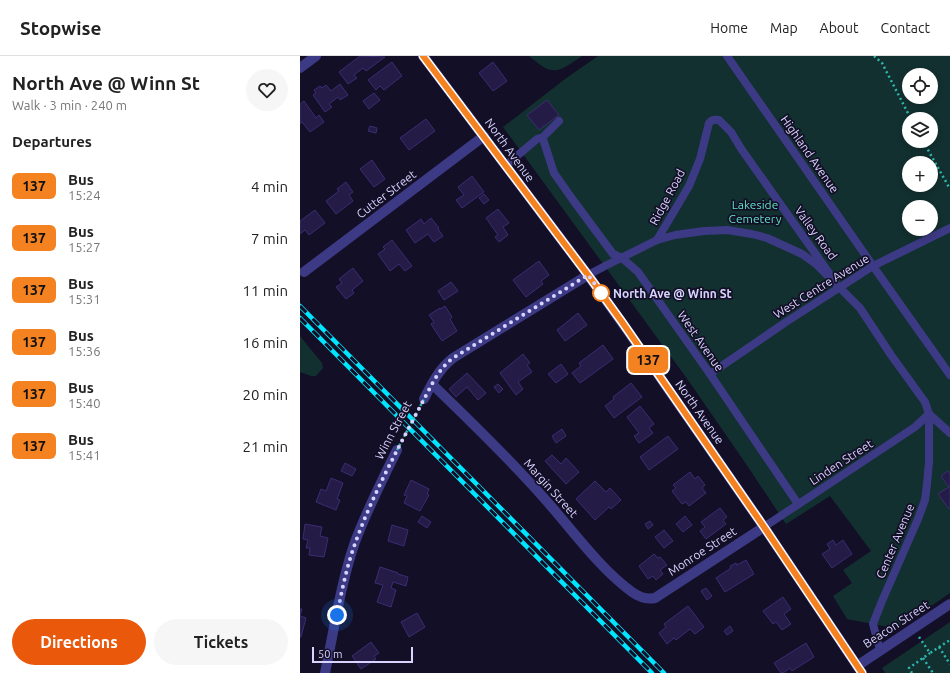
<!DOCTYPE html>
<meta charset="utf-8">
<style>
body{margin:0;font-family:Ubuntu,sans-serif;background:#f6f6f6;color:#222;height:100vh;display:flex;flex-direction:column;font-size:15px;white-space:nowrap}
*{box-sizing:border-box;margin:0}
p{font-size:13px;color:#767676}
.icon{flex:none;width:22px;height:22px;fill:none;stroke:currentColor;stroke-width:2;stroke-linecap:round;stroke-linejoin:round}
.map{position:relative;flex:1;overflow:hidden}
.drawer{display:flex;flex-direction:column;background:#fff;width:300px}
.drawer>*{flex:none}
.badge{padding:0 8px;border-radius:6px;font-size:14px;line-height:26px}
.buttons{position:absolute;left:602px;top:12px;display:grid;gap:8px}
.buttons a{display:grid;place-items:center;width:36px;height:36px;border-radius:50%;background:#fff;box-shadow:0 2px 6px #0003;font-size:20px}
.scale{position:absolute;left:12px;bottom:10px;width:101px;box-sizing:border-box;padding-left:4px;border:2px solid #d9d4ff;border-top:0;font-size:11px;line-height:14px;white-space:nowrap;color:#d9d4ff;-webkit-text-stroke:3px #130f26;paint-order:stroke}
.you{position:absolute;width:20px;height:20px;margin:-10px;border:3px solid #fff;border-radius:50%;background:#1a73e8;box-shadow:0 0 0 6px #1a73e833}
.map>.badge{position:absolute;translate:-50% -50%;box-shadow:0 0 0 2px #fff}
h2{padding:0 12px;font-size:15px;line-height:36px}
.round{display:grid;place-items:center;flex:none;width:42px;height:42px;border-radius:21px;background:#f6f6f6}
.summary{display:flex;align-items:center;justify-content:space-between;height:68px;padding:0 12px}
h1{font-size:19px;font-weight:600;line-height:30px}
.button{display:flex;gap:8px;margin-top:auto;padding:8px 12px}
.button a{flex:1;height:46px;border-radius:24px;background:#ea580c;color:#fff;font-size:16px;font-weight:600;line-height:46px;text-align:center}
.button a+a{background:#f6f6f6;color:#222}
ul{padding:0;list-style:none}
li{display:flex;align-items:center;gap:12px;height:52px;padding:0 12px}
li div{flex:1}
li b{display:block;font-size:15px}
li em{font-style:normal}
li .badge{min-width:44px;font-weight:700;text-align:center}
header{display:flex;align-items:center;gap:24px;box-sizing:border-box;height:56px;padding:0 20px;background:#fff;border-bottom:1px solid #e0e0e0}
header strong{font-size:19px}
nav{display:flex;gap:22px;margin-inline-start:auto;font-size:14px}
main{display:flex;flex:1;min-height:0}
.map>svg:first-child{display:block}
.green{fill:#12302f;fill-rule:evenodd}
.building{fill:#241b47;stroke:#3b2d73}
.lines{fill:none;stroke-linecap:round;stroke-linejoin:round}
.path{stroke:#2fb8b0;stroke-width:2.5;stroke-dasharray:2 3;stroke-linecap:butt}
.service{stroke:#3d3a85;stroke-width:8}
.minor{stroke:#3d3a85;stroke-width:10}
.tertiary{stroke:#3d3a85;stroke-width:10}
.rail-casing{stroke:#00e5ff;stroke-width:4.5}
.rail{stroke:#130f26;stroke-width:3;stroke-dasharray:9;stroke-linecap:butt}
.path-bridge{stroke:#2fb8b0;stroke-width:2.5;stroke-dasharray:2 3;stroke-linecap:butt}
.line-casing{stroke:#fff;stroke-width:9}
.line{stroke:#f58220;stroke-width:6}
.walk{stroke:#d9d4ff;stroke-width:4;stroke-dasharray:0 7.2}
.stop-dot{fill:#fff;stroke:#f58220;stroke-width:2}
.labels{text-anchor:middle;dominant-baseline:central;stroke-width:3.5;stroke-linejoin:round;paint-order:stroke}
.street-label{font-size:12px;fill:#d9d4ff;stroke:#130f26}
.park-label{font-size:12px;fill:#5fe0c0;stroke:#130f26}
.stop-label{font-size:12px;font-weight:bold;fill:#d9d4ff;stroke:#130f26;text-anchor:start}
</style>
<header>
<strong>Stopwise</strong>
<nav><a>Home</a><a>Map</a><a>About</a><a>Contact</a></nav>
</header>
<main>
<section class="drawer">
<div class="summary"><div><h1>North Ave @ Winn St</h1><p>Walk · 3 min · 240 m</p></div><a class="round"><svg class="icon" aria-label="heart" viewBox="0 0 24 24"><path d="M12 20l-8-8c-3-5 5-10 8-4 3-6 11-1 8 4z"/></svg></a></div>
<h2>Departures</h2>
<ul>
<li><span class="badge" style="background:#f58220;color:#111">137</span><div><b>Bus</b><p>15:24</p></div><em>4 min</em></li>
<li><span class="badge" style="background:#f58220;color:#111">137</span><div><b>Bus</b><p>15:27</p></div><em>7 min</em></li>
<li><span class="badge" style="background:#f58220;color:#111">137</span><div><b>Bus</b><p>15:31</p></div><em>11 min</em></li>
<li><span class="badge" style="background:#f58220;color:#111">137</span><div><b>Bus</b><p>15:36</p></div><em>16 min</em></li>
<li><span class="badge" style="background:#f58220;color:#111">137</span><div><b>Bus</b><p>15:40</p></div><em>20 min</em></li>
<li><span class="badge" style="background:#f58220;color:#111">137</span><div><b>Bus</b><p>15:41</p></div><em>21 min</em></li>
</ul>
<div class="button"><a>Directions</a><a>Tickets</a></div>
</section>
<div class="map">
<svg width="650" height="617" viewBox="0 0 650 617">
<rect width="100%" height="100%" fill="#130f26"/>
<g class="green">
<path d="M229,0H282C257,17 254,21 229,0Z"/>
<path d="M298,0H650V537L598,573L547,563L533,540L552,527L543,514L571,495L530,440L486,468L446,408L388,324L203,71L265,23ZM609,19H631V41H609ZM609,63H631V85H609ZM609,107H631V129H609ZM609,151H631V173H609Z"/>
<path d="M0,280L22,307L23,312L16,320H11L0,316Z"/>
<path d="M650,566V617H585L582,612Z"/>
</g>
<g class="building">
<path d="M60,0L85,1L66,15L63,12L54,19L57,22L48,28L39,16Z"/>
<path d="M92,6L102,20L84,34L80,30L76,34L68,24Z"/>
<path d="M193,6L207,25L193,35L179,17Z"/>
<path d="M40,28L48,39L40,44L38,41L29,48L32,51L25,56L13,39L16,37L14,34L20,30L22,32L26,29L31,35Z"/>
<path d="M74,37L80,44L69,53L63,45Z"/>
<path d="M247,44L259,59L239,74L227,59Z"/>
<path d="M4,45L16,62L19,59L24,66L10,76L2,66L0,68V48Z"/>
<path d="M126,63L135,75L109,94L100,82Z"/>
<path d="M70,70L77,72L76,77L68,75Z"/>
<path d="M72,104L85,123L74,131L60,113Z"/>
<path d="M172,120L184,136L162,152L156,144L164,139L158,131Z"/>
<path d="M46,126L53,136L49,139L53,145L36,158L26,145L39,135L37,133Z"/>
<path d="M184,138L189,144L184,148L179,142Z"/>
<path d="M198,153L209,167L203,171L208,179L199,186L195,181L198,179L186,162Z"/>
<path d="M15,154L25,167L9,179L5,174L0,178V165Z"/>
<path d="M131,162L139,172L138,173L143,180L134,186L128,178L115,187L106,174L121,163L124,168Z"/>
<path d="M92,184L112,210L105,215L99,208L90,215L78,198L85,193L83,191Z"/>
<path d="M239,205L249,219L241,225L243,228L226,241L213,224Z"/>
<path d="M53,212L63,225L52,234L54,237L46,243L36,231L42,227L39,223Z"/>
<path d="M151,226L158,235L144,244L138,235Z"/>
<path d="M145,250L152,261L150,263L157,275L142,285L131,268L134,266L129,259L140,252V253Z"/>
<path d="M278,257L287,269L265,285L257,274Z"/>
<path d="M303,289L313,303L280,327L272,317L281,310L279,307Z"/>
<path d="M223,298L230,307L227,309L232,316L218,326L223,333L216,339L200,317Z"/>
<path d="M261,308L268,318L256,327L248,318Z"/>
<path d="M167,317L186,337L178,344L167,331L156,341L149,333Z"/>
<path d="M331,327L342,341L314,362L305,350L314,343L313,341Z"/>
<path d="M198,328L203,333L199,337L194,331Z"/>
<path d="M340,350L354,368L349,372L353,377L339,387L334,380L339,377L327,361Z"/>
<path d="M262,373L266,380L256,387L252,380Z"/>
<path d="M368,380L378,393L349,414L340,401Z"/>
<path d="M252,399L261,408L266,402L279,416L266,428L245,405Z"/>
<path d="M45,407L56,413L52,420L41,415Z"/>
<path d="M648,415L650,418V452L649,453L638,438L649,431L641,420Z"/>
<path d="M390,416L395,423L398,420L405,429L402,432L406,437L389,450L386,446L382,448L372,435L376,432L373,429Z"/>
<path d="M31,422L43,427L37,443L40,444L36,454L16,446L21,433L26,435Z"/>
<path d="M111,424L129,433L127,438L129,439L120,455L104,447L107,440L104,439Z"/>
<path d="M295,425L306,436L310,432L321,444L311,453L309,451L295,464L276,443Z"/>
<path d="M420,452L427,461L423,464L426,468L406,483L400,475L405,471L401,466Z"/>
<path d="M122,460L131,466L127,472L118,466Z"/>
<path d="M385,460L392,469L383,476L376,468Z"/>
<path d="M350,465L353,469L348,473L345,468Z"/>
<path d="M5,468L22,471L20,480L28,482L24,501L9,499L10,492H6L8,484L3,483Z"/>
<path d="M92,469L108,474L104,490L88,485Z"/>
<path d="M364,474L373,485L364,492L355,481Z"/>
<path d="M533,484L536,489L543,484L552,498L532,512L522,498L530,493L527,488Z"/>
<path d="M354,498L358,502L360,501L367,509L360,514L363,518L356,524L353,520L348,523L339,510Z"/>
<path d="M446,504L454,518L425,536L416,522L431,512L430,510L436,507L437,509Z"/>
<path d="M80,511L98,517V518L108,521L106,530L93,526L91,532L96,534L91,551L77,546L83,529L75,527Z"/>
<path d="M406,532L412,540L407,544L401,535Z"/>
<path d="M483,541L491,553L484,558L491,568L482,574L476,566L473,568L463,555Z"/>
<path d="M388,550L404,571L395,578L390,573L376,584L374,582L367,588L359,577L366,571L364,568Z"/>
<path d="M0,553H2L0,560L6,562L1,581H0Z"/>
<path d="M117,557L125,571L109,581L101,566Z"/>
<path d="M430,570L433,575L427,579L424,575Z"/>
<path d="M71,586L79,597L74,600L76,603L61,613L52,600Z"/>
<path d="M506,587L514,601L492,615L490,612L483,617H481L474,607Z"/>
</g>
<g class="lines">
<g class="path">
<path d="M574,0L582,7L611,63"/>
<path d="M623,85L650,133"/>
<path d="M619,581L630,597L650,584"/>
<path d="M639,591L650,608"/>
<path d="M623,602L633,617"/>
<path d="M612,617L609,612L630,597"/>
</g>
<g class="service">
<path d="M427,0L573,210L650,319"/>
<path d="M242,82L259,65"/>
<path d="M205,110L237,83L240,82L243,83L254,117L273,144L313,198L322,202L338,216L410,318L498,448"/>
<path d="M357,184L389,130L400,103L409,67C411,64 414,63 419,64L431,76L442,94L529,217"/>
<path d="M288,219L305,210L357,184L375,179L404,175L427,174L452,178L467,182L502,198L516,208L560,252L591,299L625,346L629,358V406L627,428L625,444L618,463L582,545L573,568L580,594"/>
<path d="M410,318L486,266L573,210L650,172"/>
<path d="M629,358L650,377"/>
<path d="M464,471L615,371L629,358"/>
</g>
<g class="minor">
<path d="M0,12L16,0"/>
<path d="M4,216L184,80"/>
<path d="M132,328C170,365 208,401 243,441C271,472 298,511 332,536C339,541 346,544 355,542L464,471"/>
<path d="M124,343C132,327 139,313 153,302L288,219"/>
<path d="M557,610L650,548"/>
<path d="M25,617C34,574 41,526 55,486C67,454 82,424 97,394"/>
</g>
<path class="tertiary" d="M123,0L288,219L330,278L464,471L562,617"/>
<defs>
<g id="rail">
<path d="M0,250L364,617"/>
<path d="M0,262L352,617"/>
</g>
</defs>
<use href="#rail" class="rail-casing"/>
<use href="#rail" class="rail"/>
<path class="path-bridge" d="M97,394L124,343"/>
</g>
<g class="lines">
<defs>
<path id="line" d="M123,0L288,219L322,266L464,471L562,617"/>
</defs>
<use href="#line" class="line-casing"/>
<use href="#line" class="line"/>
<path class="walk" d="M37,559C42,534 47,509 56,485C76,430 105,380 132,328C138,317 144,309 153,302L288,219L305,242L301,237"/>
</g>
<circle class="stop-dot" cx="301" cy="237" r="8"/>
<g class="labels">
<g class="street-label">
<text transform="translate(210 94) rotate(54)">North Avenue</text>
<text transform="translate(510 98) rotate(55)">Highland Avenue</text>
<text transform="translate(86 138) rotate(-37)">Cutter Street</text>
<text transform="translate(367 141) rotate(-62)">Ridge Road</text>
<text transform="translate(516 177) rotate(54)">Valley Road</text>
<text transform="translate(521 230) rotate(-32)">West Centre Avenue</text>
<text transform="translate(401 285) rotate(55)">West Avenue</text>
<text transform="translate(400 356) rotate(55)">North Avenue</text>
<text transform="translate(93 374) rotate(-62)">Winn Street</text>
<text transform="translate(541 406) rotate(-33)">Linden Street</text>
<text transform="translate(251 432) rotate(48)">Margin Street</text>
<text transform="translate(595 485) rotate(-67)">Center Avenue</text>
<text transform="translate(402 495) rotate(-33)">Monroe Street</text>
<text transform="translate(596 568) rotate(-33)">Beacon Street</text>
</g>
<g class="park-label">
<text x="455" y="148">Lakeside<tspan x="455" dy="14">Cemetery</tspan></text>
</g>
<g class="stop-label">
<text x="313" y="237">North Ave @ Winn St</text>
</g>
</g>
</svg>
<div class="buttons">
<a><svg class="icon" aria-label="locate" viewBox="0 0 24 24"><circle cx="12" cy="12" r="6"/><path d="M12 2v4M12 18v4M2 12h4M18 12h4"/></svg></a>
<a><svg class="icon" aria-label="layers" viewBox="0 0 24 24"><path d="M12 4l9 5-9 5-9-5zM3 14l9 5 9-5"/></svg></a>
<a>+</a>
<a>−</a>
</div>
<div class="scale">50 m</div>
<div class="you" style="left:37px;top:559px"></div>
<b class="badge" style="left:348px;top:304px;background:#f58220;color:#111">137</b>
</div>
</main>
